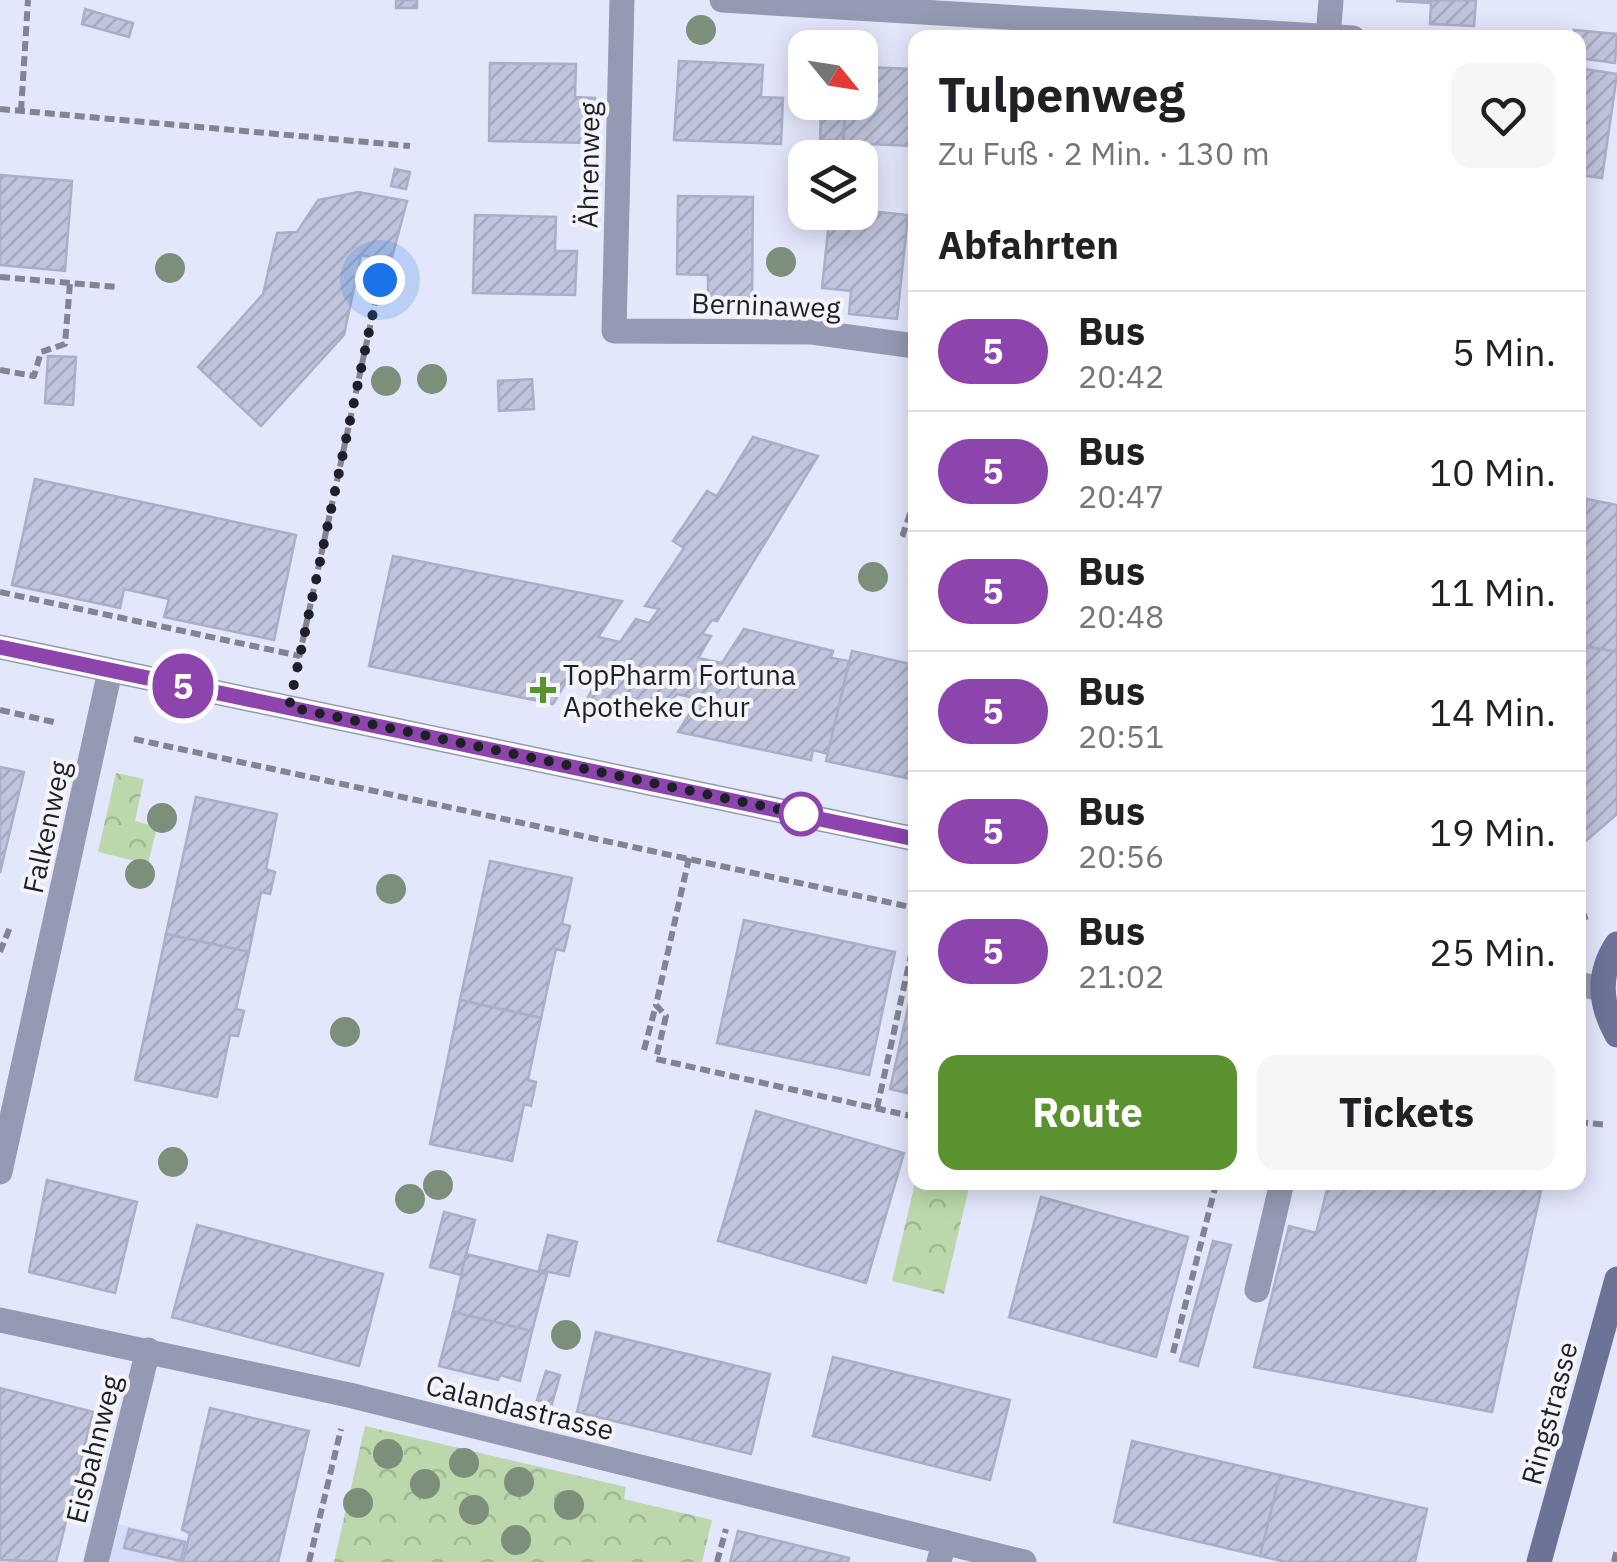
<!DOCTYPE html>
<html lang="de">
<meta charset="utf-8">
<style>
body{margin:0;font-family:"IBM Plex Sans",sans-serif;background:#f6f6f6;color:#202124;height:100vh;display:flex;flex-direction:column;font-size:38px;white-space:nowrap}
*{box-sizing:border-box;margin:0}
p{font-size:32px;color:#757577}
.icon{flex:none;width:55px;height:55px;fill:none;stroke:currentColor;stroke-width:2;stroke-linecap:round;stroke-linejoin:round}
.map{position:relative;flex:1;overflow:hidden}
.drawer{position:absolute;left:908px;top:30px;width:678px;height:1160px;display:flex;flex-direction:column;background:#fff;border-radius:20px;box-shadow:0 5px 25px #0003}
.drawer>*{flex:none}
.badge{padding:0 20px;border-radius:32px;font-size:35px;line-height:65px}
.needle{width:65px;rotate:120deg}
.tools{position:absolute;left:788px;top:30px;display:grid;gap:20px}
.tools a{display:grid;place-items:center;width:90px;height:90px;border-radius:20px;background:#fff;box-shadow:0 5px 25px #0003;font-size:50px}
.you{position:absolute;width:50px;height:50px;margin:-25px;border:8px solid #fff;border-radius:50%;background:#1a73e8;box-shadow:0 0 0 15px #1a73e833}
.map>.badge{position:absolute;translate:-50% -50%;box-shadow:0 0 0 5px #fff}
h2{padding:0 30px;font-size:38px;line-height:90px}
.round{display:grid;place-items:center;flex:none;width:105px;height:105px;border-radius:20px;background:#f6f6f6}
.headline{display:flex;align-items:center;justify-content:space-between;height:170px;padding:0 30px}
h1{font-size:48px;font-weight:700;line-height:75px}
.primary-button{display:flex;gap:20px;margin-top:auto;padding:20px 30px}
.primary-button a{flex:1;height:115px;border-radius:20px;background:#59922f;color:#fff;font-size:40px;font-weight:700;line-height:115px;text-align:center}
.primary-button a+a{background:#f6f6f6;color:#202124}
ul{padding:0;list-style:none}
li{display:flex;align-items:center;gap:30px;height:120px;padding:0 30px;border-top:2px solid #e0e0e0}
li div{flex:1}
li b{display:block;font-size:38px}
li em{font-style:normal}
li .badge{min-width:110px;font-weight:700;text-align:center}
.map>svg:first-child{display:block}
.built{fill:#d5dcfc}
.park{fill:url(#park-crowns)}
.building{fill:url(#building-hatch);stroke:#a9afc6;stroke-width:2.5}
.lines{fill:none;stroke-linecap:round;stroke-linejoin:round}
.path{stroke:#818492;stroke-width:6;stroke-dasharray:10 5;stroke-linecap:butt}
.service{stroke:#949ab2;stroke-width:25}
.minor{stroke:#949ab2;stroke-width:25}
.secondary{stroke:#6c7397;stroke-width:25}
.tree{fill:#7c8f7a}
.line-casing{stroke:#fff;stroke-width:22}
.line{stroke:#8e44ad;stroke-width:15}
.walk{stroke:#1e2028;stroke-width:10;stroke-dasharray:0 18}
.poi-dot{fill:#59922f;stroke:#f4f5fa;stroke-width:4}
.stop-dot{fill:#fff;stroke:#8e44ad;stroke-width:5}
.labels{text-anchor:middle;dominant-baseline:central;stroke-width:8;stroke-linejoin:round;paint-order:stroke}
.street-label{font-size:28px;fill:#1e2028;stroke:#f4f5fa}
.poi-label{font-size:28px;fill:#1e2028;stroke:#f4f5fa;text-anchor:start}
</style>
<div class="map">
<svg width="1617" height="1562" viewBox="0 0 1617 1562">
<defs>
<pattern id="park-crowns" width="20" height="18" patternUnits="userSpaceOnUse" patternTransform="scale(2.5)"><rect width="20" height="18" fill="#bbd7ab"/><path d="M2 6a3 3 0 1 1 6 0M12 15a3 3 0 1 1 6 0" fill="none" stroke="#a0b893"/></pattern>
<pattern id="building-hatch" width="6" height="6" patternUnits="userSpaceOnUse" patternTransform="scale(2.5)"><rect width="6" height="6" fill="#c0c5dd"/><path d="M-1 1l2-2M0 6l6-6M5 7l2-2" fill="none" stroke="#a5a9be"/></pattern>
</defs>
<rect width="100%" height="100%" fill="#e3e7fb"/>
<path class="built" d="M117,1524L188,1539L183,1562H107Z"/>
<g class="park">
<path d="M116,773L144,779L135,821L157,827L148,864L98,852Z"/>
<path d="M915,1183H970L944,1294L892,1281Z"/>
<path d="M365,1426L626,1487L624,1499L712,1520L702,1562H334Z"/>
</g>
<g class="building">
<rect x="396" y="0" width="21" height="8"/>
<path d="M1476,0L1474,26L1430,24L1431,3L1396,1Z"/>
<path d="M85,9L133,23L129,37L82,24Z"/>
<path d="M1574,30L1617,34L1615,63L1578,58Z"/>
<path d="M679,61L763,65L761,97L783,98L781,144L674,140Z"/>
<path d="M490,63L576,64L575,97L595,98L594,143L489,141Z"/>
<path d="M860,67L915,69V146L844,143L845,102H860Z"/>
<path d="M1578,68L1617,74L1602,178L1578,175Z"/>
<path d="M821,107L845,108L843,141L820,140Z"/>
<path d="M395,169L410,172L406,189L391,186Z"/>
<path d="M0,175L72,181L65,271L0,265Z"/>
<path d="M358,192L407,201L391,261L361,255L344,335L261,426L198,367L263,294L277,233L297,232L318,200Z"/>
<path d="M678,196L753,197L752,297H708V275L677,274Z"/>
<path d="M860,210L908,215L897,319L849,314L851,291L822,288L830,212Z"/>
<path d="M475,215L556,217L555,251H577L575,295L473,293Z"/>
<path d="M48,356L76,357L73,405L45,403Z"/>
<path d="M532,379L534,409L499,411L498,381Z"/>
<path d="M753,437L818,456L717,621L712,620L702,634L711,636L698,658L722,663L744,629L833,651L831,658L849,661L828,754L813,750L811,760L678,732L699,699L677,694L661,715L649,713L635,719H621L608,713L599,701L587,699L599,676L573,670L553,704L369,666L393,556L622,601L598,637L620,642L636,619L649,623L659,609L645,606L684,548L673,541L707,491L717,496Z"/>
<path d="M35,479L296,535L274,640L164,617L169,599L124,589L120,608L12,585Z"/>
<path d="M1587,499L1617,505V652L1578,645V547Z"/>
<path d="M1578,645L1617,652V814L1581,845Z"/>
<path d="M852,651L915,665V780L826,761Z"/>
<path d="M0,767L24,772L0,873Z"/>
<path d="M196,797L277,814L266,869L275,872L270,894L261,892L249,952L166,934Z"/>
<path d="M490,861L572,878L562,924L570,926L567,939L564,951L556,949L541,1018L460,1000Z"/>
<path d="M744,920L895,952L869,1075L717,1043Z"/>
<path d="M166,934L249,952L236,1009L244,1011L238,1036L230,1035L217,1097L135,1080Z"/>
<path d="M915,976V1058L907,1093L890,1089Z"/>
<path d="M460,1000L541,1018L528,1080L536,1082L531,1106L524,1104L512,1161L430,1144Z"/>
<path d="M756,1111L904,1153L866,1283L718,1241Z"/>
<path d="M47,1180L137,1202L115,1293L29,1272Z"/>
<path d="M1329,1182H1543L1492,1412L1254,1367L1289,1226L1316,1233Z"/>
<path d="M1041,1197L1188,1237L1156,1357L1009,1317Z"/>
<path d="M444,1212L475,1220L461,1275L430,1267Z"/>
<path d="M197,1225L383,1274L359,1366L172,1317Z"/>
<path d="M548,1235L577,1242L569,1276L539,1270Z"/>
<path d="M1213,1241L1231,1245L1198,1366L1180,1361Z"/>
<path d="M466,1254L547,1274L532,1331L453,1312Z"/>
<path d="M453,1312L532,1331L520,1381L500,1375L498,1380L439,1366Z"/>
<path d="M596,1332L770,1374L751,1454L577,1412Z"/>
<path d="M833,1357L1010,1400L990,1480L813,1436Z"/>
<path d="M546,1371L560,1375L552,1404L537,1400Z"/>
<path d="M0,1388L93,1412L56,1562L0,1560Z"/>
<path d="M210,1408L309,1431L278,1562H183L190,1533L182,1530Z"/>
<path d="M1132,1441L1280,1475L1260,1556L1114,1522Z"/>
<path d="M1280,1475L1427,1509L1415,1562H1286L1260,1556Z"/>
<path d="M129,1529L185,1542L181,1561L124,1548Z"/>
<path d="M738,1531L849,1558L848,1562H730Z"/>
</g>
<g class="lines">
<g class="path">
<path d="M0,109L410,146"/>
<path d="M21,111L28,0"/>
<path d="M0,277L117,287"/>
<path d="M0,370L34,376L41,352L65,344L70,283"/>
<path d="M915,499L903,534L915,537"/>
<path d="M0,592L300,656"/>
<path d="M296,672L380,280"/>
<path d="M0,710L58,723"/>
<path d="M134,739L915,908"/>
<path d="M689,858L656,1005L666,1016L656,1059L915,1117"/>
<path d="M1578,919L1592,915"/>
<path d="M0,952L10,927"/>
<path d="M644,1050L656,1005"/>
<path d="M877,1108L915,937"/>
<path d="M1578,1122L1607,1125"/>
<path d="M1173,1353L1216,1184L1211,1182"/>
<path d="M309,1562L341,1429"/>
<path d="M717,1562L726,1529"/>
<path d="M1614,1562L1617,1549"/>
</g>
<g class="service">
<path d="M0,1172L110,671"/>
<path d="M1257,1290L1282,1182"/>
<path d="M96,1562L148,1350"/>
<path d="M939,1562L944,1542"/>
</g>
<g class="minor">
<path d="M622,0L614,331L812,332L915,346"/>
<path d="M722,0L1353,38"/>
<path d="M1328,38L1331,0"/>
<path d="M0,647L915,839"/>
<path d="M1578,984L1602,989"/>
<path d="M0,1320L349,1395L1024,1562"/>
</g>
<g class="secondary">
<path d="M1617,944C1597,974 1600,1005 1617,1035"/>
<path d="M1539,1562L1617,1279"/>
</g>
</g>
<g class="tree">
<circle cx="701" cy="30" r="15"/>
<circle cx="781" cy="262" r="15"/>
<circle cx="170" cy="268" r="15"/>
<circle cx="432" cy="379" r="15"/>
<circle cx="386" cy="381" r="15"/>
<circle cx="873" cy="577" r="15"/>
<circle cx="162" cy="818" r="15"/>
<circle cx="140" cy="874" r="15"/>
<circle cx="391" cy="889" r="15"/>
<circle cx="345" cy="1032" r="15"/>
<circle cx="173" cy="1162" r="15"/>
<circle cx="438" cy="1185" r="15"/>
<circle cx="410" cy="1199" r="15"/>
<circle cx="566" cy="1335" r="15"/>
<circle cx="388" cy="1454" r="15"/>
<circle cx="464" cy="1463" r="15"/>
<circle cx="519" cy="1482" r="15"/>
<circle cx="425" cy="1484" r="15"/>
<circle cx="358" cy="1503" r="15"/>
<circle cx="569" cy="1505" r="15"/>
<circle cx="474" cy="1510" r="15"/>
<circle cx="516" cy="1540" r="15"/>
</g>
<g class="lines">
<defs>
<path id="line" d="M0,647L915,839"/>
</defs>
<use href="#line" class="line-casing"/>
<use href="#line" class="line"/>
<path class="walk" d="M380,280L289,707L810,816L801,814"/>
</g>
<path class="poi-dot" d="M538 675h10v10h10v10h-10v10h-10v-10h-10v-10h10z"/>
<circle class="stop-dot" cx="801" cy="814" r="20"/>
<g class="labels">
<g class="street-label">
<text transform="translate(588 165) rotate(-89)">Ährenweg</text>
<text transform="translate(766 305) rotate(2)">Berninaweg</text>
<text transform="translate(46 827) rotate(-78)">Falkenweg</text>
<text transform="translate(520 1407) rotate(14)">Calandastrasse</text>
<text transform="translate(1549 1413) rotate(-75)">Ringstrasse</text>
<text transform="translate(93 1449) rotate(-76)">Eisbahnweg</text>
</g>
<g class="poi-label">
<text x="563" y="674">TopPharm Fortuna<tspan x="563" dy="32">Apotheke Chur</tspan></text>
</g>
</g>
</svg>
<div class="tools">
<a><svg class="needle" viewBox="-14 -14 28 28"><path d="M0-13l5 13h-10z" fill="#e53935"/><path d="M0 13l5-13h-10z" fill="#757577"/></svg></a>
<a><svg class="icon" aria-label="layers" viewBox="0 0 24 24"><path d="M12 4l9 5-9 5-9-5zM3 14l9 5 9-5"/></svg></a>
</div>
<div class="you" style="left:380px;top:280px"></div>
<b class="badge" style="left:183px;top:686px;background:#8e44ad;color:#fff">5</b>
<section class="drawer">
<div class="headline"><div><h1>Tulpenweg</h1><p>Zu Fuß · 2 Min. · 130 m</p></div><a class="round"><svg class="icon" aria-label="heart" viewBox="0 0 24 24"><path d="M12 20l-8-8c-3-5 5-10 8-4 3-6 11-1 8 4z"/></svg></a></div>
<h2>Abfahrten</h2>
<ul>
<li><span class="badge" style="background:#8e44ad;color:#fff">5</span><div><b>Bus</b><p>20:42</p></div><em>5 Min.</em></li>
<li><span class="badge" style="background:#8e44ad;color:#fff">5</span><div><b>Bus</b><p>20:47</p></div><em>10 Min.</em></li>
<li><span class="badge" style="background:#8e44ad;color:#fff">5</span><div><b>Bus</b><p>20:48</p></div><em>11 Min.</em></li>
<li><span class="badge" style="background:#8e44ad;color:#fff">5</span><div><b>Bus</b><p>20:51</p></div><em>14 Min.</em></li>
<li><span class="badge" style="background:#8e44ad;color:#fff">5</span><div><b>Bus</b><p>20:56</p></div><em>19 Min.</em></li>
<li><span class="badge" style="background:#8e44ad;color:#fff">5</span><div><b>Bus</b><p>21:02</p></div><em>25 Min.</em></li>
</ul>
<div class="primary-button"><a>Route</a><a>Tickets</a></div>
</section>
</div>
